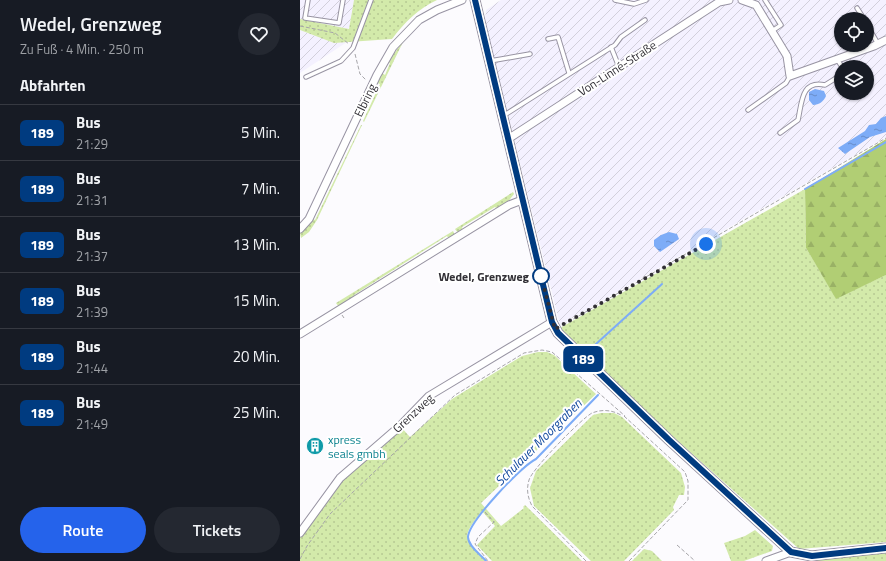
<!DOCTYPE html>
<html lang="de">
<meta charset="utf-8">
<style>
body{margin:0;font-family:"Titillium Web",sans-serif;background:#242831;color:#f1f3f6;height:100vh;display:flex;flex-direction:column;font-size:15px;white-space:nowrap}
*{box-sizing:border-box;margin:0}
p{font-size:13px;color:#9ea1a6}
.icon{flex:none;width:22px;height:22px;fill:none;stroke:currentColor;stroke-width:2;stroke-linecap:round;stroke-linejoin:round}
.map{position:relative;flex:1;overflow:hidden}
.sheet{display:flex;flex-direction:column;background:#171b24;width:300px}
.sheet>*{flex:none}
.badge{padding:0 8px;border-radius:6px;font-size:14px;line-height:26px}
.controls{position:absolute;left:534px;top:12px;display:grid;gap:8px}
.controls a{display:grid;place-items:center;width:40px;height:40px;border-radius:50%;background:#171b24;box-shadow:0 1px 3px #0004;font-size:20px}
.you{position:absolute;width:20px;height:20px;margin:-10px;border:3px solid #fff;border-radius:50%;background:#1a73e8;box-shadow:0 0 0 6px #1a73e833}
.map>.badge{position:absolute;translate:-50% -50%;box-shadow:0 0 0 2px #fff}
h2{padding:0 20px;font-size:15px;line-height:36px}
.round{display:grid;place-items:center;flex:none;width:42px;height:42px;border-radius:21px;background:#242831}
.overview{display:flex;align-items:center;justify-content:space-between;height:68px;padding:0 20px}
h1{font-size:19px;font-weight:600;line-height:30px}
.primary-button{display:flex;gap:8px;margin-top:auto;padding:8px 20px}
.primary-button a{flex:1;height:46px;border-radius:24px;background:#2563eb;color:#fff;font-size:16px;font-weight:600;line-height:46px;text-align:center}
.primary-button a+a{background:#242831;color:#f1f3f6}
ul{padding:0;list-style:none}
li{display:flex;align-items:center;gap:12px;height:56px;padding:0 20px;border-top:1px solid #363941}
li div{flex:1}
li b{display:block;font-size:15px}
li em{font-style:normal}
li .badge{min-width:44px;font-weight:700;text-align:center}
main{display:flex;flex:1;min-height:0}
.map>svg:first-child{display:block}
.industrial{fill:url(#industrial-furrows);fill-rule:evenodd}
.grass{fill:url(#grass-dots)}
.forest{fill:url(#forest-firs)}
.water{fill:url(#water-ripples)}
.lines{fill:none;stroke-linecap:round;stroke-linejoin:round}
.stream{stroke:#7dacf7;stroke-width:2}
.service-casing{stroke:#9894a3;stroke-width:5.5}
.minor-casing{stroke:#9894a3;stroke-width:9}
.tertiary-casing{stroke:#9894a3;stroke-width:11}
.path{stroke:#a6a5a9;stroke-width:1;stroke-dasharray:4 2;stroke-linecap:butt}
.service{stroke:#fff;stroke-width:3.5}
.minor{stroke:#fff;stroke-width:7}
.tertiary{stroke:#fff;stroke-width:9}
.line-casing{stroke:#fff;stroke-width:9}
.line{stroke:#003b80;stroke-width:6}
.walk{stroke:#323036;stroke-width:4;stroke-dasharray:0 7.2}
.stop-dot{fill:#fff;stroke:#003b80;stroke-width:2}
.labels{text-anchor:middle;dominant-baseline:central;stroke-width:4;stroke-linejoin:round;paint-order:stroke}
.street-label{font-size:12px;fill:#323036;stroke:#fff}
.stop-label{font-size:12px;font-weight:bold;fill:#323036;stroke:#fff;text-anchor:end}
.culture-label{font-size:12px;fill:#0d838f;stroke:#fff;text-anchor:start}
.water-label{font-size:13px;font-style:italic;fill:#11489d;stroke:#fff}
</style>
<main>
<section class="sheet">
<div class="overview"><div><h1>Wedel, Grenzweg</h1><p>Zu Fuß · 4 Min. · 250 m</p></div><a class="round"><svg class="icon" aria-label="heart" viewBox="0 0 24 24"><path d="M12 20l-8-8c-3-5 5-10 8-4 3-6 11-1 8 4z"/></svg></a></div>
<h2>Abfahrten</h2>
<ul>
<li><span class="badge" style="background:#003b80;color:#fff">189</span><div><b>Bus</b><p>21:29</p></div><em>5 Min.</em></li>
<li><span class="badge" style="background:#003b80;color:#fff">189</span><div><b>Bus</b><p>21:31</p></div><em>7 Min.</em></li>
<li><span class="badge" style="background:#003b80;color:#fff">189</span><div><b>Bus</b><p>21:37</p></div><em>13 Min.</em></li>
<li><span class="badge" style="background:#003b80;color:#fff">189</span><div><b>Bus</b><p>21:39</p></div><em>15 Min.</em></li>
<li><span class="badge" style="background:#003b80;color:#fff">189</span><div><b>Bus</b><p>21:44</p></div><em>20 Min.</em></li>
<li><span class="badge" style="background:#003b80;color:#fff">189</span><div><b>Bus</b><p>21:49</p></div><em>25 Min.</em></li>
</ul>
<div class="primary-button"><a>Route</a><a>Tickets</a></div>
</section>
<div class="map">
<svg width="586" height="561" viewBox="0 0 586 561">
<defs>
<pattern id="industrial-furrows" width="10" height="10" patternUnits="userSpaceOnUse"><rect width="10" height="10" fill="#f4f1ff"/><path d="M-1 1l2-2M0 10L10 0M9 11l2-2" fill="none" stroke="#d2cfdb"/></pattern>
<pattern id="grass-dots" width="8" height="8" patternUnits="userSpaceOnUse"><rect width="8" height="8" fill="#d3eaaa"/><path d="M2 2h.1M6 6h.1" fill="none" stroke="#b6c993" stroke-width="1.8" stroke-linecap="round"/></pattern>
<pattern id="forest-firs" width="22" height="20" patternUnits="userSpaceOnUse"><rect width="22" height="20" fill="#b1ce74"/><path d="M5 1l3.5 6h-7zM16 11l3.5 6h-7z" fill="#99b165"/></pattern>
<pattern id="water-ripples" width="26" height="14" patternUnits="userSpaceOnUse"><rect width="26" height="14" fill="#7dacf7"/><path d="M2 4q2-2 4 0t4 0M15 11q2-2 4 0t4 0" fill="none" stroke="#678cc9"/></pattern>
</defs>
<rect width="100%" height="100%" fill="#fcfbfe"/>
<g class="industrial">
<path d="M0,0H54L49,29L0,19Z"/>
<path d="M201,0H586V137L260,325L185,21L186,10ZM541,19H567V45H541ZM541,67H567V93H541Z"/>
<path d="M0,30L34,43L47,42L0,73Z"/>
</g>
<g class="grass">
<path d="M54,0H137C118,9 105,22 92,39L34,43L0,30V19L49,29Z"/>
<path d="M104,40L64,122L63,121L80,84L77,83L82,73L85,75L90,63L88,62Z"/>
<path d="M61,125H62L17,220L9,232L1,238L0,233L10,224L13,219L15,220Z"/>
<path d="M505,189L506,248L536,298L586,275V542L499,549L380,443L286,356L260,328Z"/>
<path d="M213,192L214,194L207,203L197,209L195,207L162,227L163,230L158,233L155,229Z"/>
<path d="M153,231L155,235L149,239L147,236L54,295L55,297L39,307L36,303Z"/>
<path d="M238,352H247L254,355L296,394L181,503L201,526L224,508L223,507L225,505L282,561H192L177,545L195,526L182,511C161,538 163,537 185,561H0V533L40,478L100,426L110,437L152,399L222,356Z"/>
<path d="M301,413H314L322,417L381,473L385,487L384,495H379L373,507L374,510L324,561H291L234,506L230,488L236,471L293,415Z"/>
<path d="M455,530L473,546L472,551L444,561H431L424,543L445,536Z"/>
<path d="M344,549L352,551L362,561H332Z"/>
<path d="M586,553V561H516V560Z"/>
</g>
<path class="forest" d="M586,139V275L536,299L506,248L505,189Z"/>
<g class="water">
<path d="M515,89L524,91L526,96C524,101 519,105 513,105L509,100V92Z"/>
<path d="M586,116V132L570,137L545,154L538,148L565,131L569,125L576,124L581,118Z"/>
<path d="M369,232L377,234L379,239L360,252L354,246V240L361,235Z"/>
</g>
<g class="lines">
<g class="stream">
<path d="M505,189L586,142"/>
<path d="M287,355L285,354L362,284"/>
<path d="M186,561C181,555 168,546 168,537C169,521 221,467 236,459L298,395"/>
</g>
<defs>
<g id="service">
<path d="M8,0L5,18L39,23L43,0"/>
<path d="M315,0L334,4L346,0"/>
<path d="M465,0L481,25L472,31"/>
<path d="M557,8L564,19"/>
<path d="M567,25L578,44"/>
<path d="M248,39L258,37L269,73"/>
<path d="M311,47L319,67"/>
<path d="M537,59L542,67"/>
<path d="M190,61L230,54"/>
<path d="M6,77L41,61L53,48L71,0"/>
<path d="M448,110L486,83L490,76"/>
<path d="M203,116L315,45L321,37L345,20"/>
<path d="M480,133L498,120C502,102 501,80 525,85L541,75"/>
</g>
<g id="minor">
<path d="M442,0L456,5L487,56L490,76L574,46L586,40"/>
<path d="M208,139L419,2L429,0"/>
<path d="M0,229L9,219L77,75L93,47L119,20L137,10L162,0"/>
<path d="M0,334L209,205L222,200"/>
<path d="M0,533L40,478L100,426L129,396L252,322"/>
<path d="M466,561L491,552"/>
</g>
<path id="tertiary" d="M175,0L239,268L252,322L258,333L369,440L491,552L511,556L586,548"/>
</defs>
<use href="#service" class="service-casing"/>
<use href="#minor" class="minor-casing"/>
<use href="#tertiary" class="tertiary-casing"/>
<g class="path">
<path d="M0,26L35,33L49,44"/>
<path d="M55,54L60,74L66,80"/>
<path d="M42,315L44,318"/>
<path d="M263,325L586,138"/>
<path d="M324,416L385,472L388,481V500L329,561"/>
<path d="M185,512L194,522L178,537L175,544L188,561"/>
<path d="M377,545L395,561"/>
<path d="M0,559L7,546L30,514L155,395L224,353L242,350L252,352L325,416"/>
<path d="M286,561L232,506C228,498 226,490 229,480C232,469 282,418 292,413C302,409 312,410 321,415"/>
</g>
<use href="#service" class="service"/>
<use href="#minor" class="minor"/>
<use href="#tertiary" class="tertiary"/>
</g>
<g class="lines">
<defs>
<path id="line" d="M175,0L239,268L252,322L258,333L369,440L491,552L512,556L586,548"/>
</defs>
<use href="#line" class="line-casing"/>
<use href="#line" class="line"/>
<path class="walk" d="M241,276L255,329L406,244"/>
</g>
<defs>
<symbol id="building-disc" viewBox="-11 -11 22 22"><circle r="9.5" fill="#0f9aa8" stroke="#fff"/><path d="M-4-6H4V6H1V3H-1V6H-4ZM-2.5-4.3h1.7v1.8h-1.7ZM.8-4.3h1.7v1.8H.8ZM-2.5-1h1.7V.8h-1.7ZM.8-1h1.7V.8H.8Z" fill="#fff"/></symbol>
</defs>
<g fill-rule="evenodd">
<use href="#building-disc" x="5" y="436" width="20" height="20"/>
</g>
<circle class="stop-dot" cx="241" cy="276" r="8"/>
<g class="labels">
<g class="street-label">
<text transform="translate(317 68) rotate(-33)">Von-Linné-Straße</text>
<text transform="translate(65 100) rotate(-64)">Elbring</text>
<text transform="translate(113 413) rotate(-43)">Grenzweg</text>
</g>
<g class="stop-label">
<text x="229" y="276">Wedel, Grenzweg</text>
</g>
<g class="culture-label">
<text x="28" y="439">xpress<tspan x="28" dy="14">seals gmbh</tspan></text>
</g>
<g class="water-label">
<text transform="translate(238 442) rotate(-45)">Schulauer Moorgraben</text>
</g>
</g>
</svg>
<div class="controls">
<a><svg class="icon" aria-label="locate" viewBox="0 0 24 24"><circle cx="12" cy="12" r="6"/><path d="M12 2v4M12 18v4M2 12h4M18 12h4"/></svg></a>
<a><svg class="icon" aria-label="layers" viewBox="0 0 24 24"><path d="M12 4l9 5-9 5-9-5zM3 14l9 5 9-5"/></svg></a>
</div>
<div class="you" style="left:406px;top:244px"></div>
<b class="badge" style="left:283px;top:359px;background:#003b80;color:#fff">189</b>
</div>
</main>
